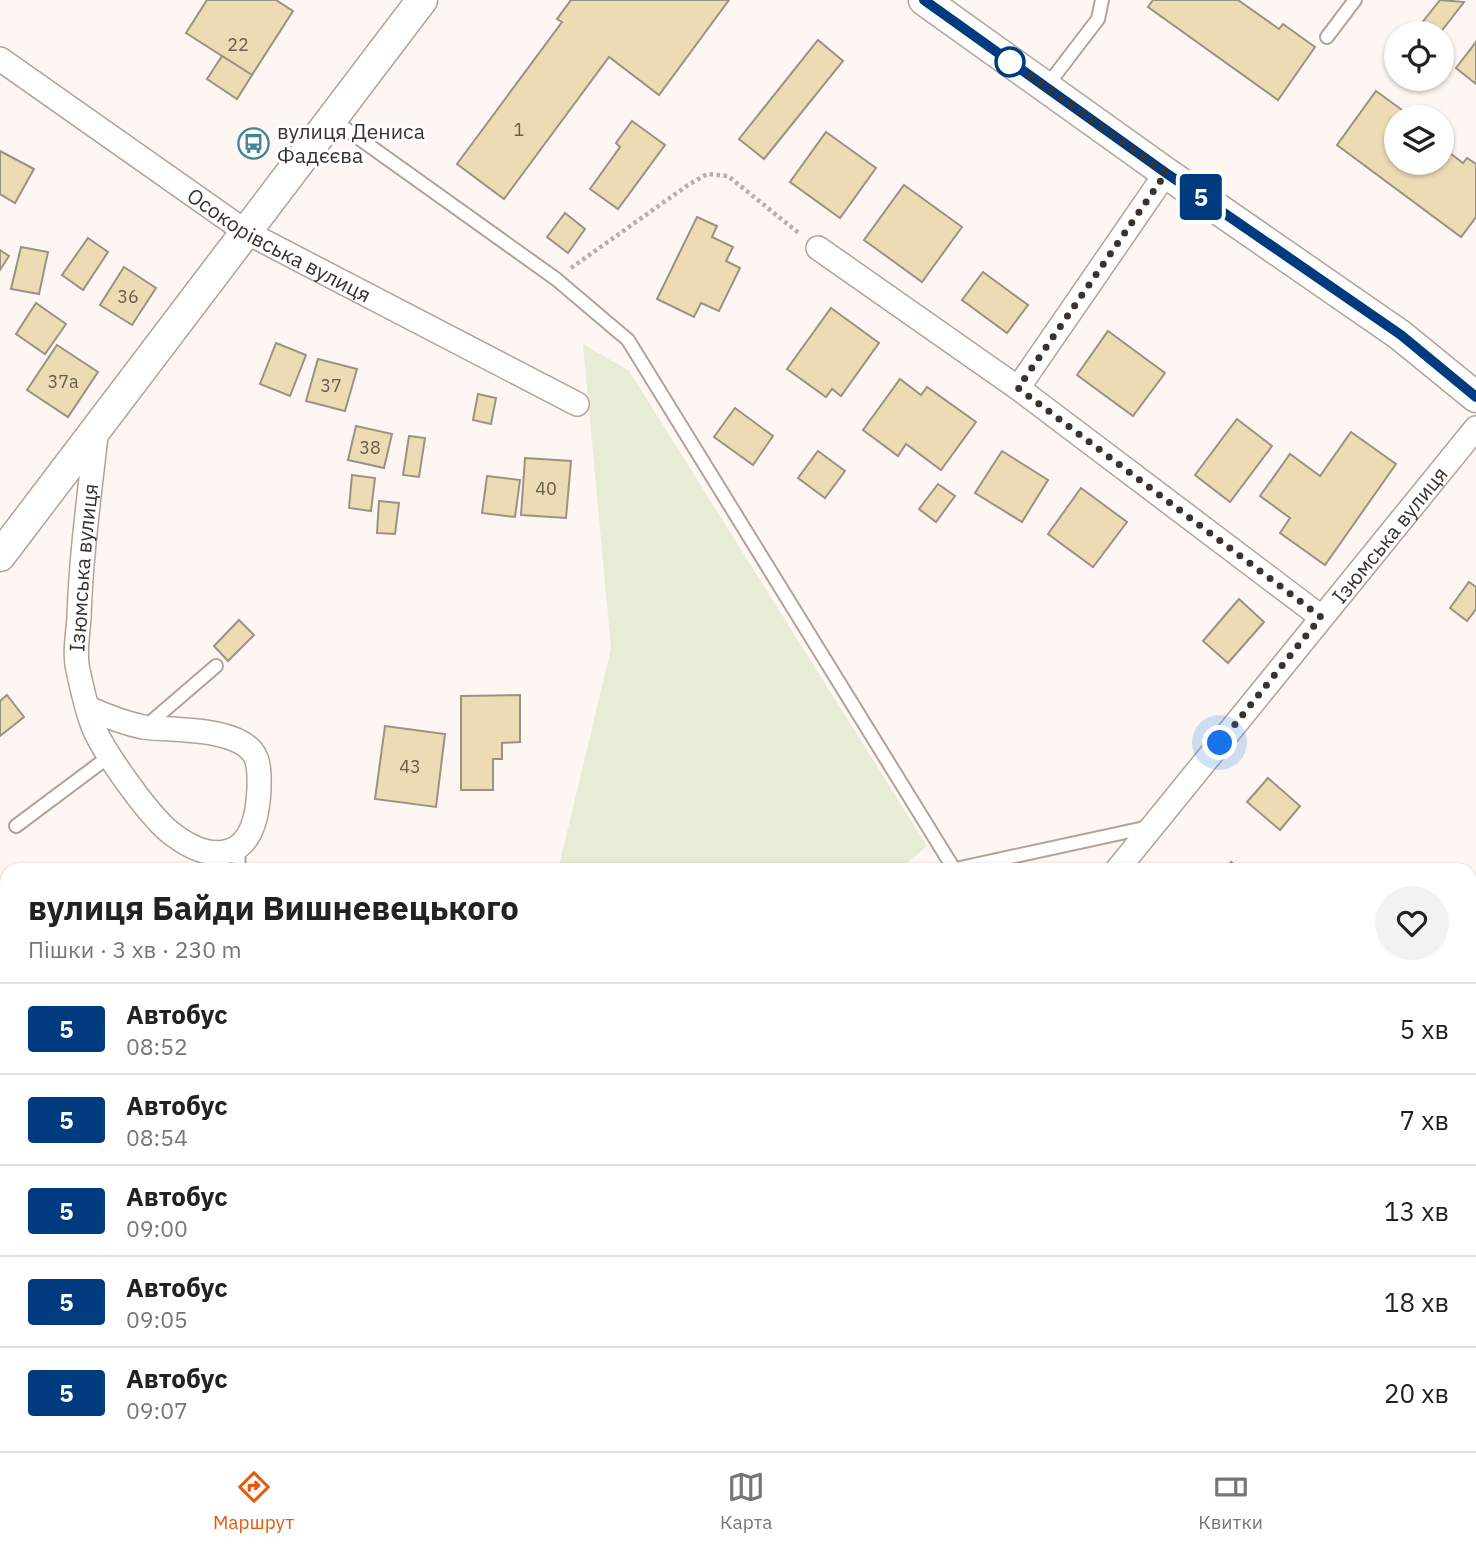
<!DOCTYPE html>
<html lang="uk">
<meta charset="utf-8">
<style>
body{margin:0;font-family:"IBM Plex Sans",sans-serif;background:#f2f2f2;color:#222;height:100vh;display:flex;flex-direction:column;font-size:26px;white-space:nowrap}
*{box-sizing:border-box;margin:0}
p{font-size:23px;color:#767676}
.icon{flex:none;width:38px;height:38px;fill:none;stroke:currentColor;stroke-width:2;stroke-linecap:round;stroke-linejoin:round}
.map{position:relative;flex:1;overflow:hidden}
.sheet{position:absolute;left:0px;top:863px;width:1477px;height:590px;display:flex;flex-direction:column;background:#fff;border-radius:21px 21px 0 0;box-shadow:0 2px 5px #0004}
.sheet>*{flex:none}
.badge{padding:0 14px;border-radius:5px;font-size:24px;line-height:46px}
.tools{position:absolute;left:1384px;top:21px;display:grid;gap:14px}
.tools a{display:grid;place-items:center;width:70px;height:70px;border-radius:50%;background:#fff;box-shadow:0 2px 5px #0004;font-size:35px}
.you{position:absolute;width:35px;height:35px;margin:-18px;border:5px solid #fff;border-radius:50%;background:#1a73e8;box-shadow:0 0 0 10px #1a73e833}
.map>.badge{position:absolute;translate:-50% -50%;box-shadow:0 0 0 4px #fff}
.round{display:grid;place-items:center;flex:none;width:74px;height:74px;border-radius:37px;background:#f2f2f2}
.overview{display:flex;align-items:center;justify-content:space-between;height:119px;padding:0 28px}
h1{font-size:33px;font-weight:700;line-height:52px}
ul{padding:0;list-style:none}
li{display:flex;align-items:center;gap:21px;height:91px;padding:0 28px;border-top:2px solid #e0e0e0}
li div{flex:1}
li b{display:block;font-size:26px}
li em{font-style:normal}
li .badge{min-width:77px;font-weight:700;text-align:center}
.menu{display:flex;justify-content:space-around;align-items:center;height:98px;border-top:2px solid #e0e0e0;background:#fff;font-size:19px;color:#767676}
.menu a{display:grid;justify-items:center;gap:4px}
.menu .selected{color:#ea580c}
.map>svg:first-child{display:block}
.green{fill:#e7edd4}
.building{fill:#eddbb4;stroke:#9a9384;stroke-width:2}
.lines{fill:none;stroke-linecap:round;stroke-linejoin:round}
.service-casing{stroke:#b2a399;stroke-width:16}
.minor-casing{stroke:#b2a399;stroke-width:26}
.tertiary-casing{stroke:#b2a399;stroke-width:33}
.path{stroke:#b6afab;stroke-width:4.5;stroke-dasharray:3.5 3.5;stroke-linecap:butt}
.service{stroke:#fff;stroke-width:12}
.minor{stroke:#fff;stroke-width:23}
.tertiary{stroke:#fff;stroke-width:30}
.line-casing{stroke:#fff;stroke-width:16}
.line{stroke:#003b80;stroke-width:10}
.walk{stroke:#39332f;stroke-width:7;stroke-dasharray:0 12.6}
.stop-dot{fill:#fff;stroke:#003b80;stroke-width:3.5}
.labels{text-anchor:middle;dominant-baseline:central;stroke-width:6;stroke-linejoin:round;paint-order:stroke}
.number-label{font-size:18px;fill:#665d50}
.poi-label{font-size:21px;fill:#39332f;stroke:#fff;text-anchor:start}
.street-label{font-size:21px;fill:#39332f;stroke:#fff}
</style>
<div class="map">
<svg width="1476" height="1451" viewBox="0 0 1476 1451">
<rect width="100%" height="100%" fill="#fdf6f2"/>
<g class="green">
<path d="M583,344L629,371L927,846L899,870H558L611,649Z"/>
<path d="M0,1274L7,1276V1446H267L262,1451H0Z"/>
</g>
<g class="building">
<path d="M207,0H276L293,11L252,75L186,33Z"/>
<path d="M571,0H729L659,95L609,57L504,199L457,164L562,22L557,19Z"/>
<path d="M1153,0H1238L1279,29L1283,24L1315,47L1278,100L1148,7Z"/>
<path d="M1440,0L1464,2L1440,33H1422L1417,29Z"/>
<path d="M818,40L843,61L764,159L739,139Z"/>
<path d="M1476,42V84L1456,68Z"/>
<path d="M222,56L252,75L237,99L207,79Z"/>
<path d="M1376,91L1409,115L1407,117H1396V163H1442V147L1463,163L1467,158L1476,164V217L1461,237L1337,145Z"/>
<path d="M632,121L665,145L618,209L590,189L620,147L616,143Z"/>
<path d="M826,132L876,168L840,218L790,182Z"/>
<path d="M0,151L34,169L15,203L0,194Z"/>
<path d="M904,185L962,227L922,282L864,240Z"/>
<path d="M565,213L585,229L568,253L547,237Z"/>
<path d="M697,217L717,226L712,237L733,247L726,261L740,268L719,311L701,303L694,317L657,299Z"/>
<path d="M88,238L108,252L83,290L62,275Z"/>
<path d="M21,247L48,252L39,294L11,289Z"/>
<path d="M0,250L9,256L0,270Z"/>
<path d="M124,267L156,288L132,325L100,305Z"/>
<path d="M983,272L1028,305L1007,333L962,300Z"/>
<path d="M36,303L66,324L45,354L16,334Z"/>
<path d="M831,308L879,343L841,396L832,389L826,397L787,369Z"/>
<path d="M1108,331L1165,373L1133,416L1077,375Z"/>
<path d="M276,343L306,355L290,396L260,384Z"/>
<path d="M57,345L98,372L68,417L27,390Z"/>
<path d="M318,359L357,369L345,411L306,401Z"/>
<path d="M900,379L921,395L927,387L976,422L941,470L906,444L898,456L863,430Z"/>
<path d="M478,394L496,398L491,424L473,420Z"/>
<path d="M735,408L773,436L753,465L714,437Z"/>
<path d="M1237,419L1272,446L1230,502L1195,475Z"/>
<path d="M356,426L392,434L384,468L348,460Z"/>
<path d="M1351,432L1396,464L1325,565L1280,533L1290,518L1260,496L1290,454L1320,476Z"/>
<path d="M409,436L425,438L419,477L403,475Z"/>
<path d="M818,451L845,471L825,498L798,478Z"/>
<path d="M1002,451L1048,480L1022,522L975,493Z"/>
<path d="M525,458L571,461L566,518L521,515Z"/>
<path d="M352,475L375,478L371,511L349,508Z"/>
<path d="M487,476L520,480L515,517L482,513Z"/>
<path d="M938,484L955,496L936,522L919,509Z"/>
<path d="M1081,488L1127,522L1093,567L1048,534Z"/>
<path d="M379,501L399,503L395,534L377,533Z"/>
<path d="M1469,582L1476,587V609L1467,621L1450,608Z"/>
<path d="M1239,599L1264,622L1228,663L1203,641Z"/>
<path d="M239,620L254,635L228,661L214,646Z"/>
<path d="M7,695L24,717L0,736V701Z"/>
<path d="M520,695V742L502,743V759H493V790H461V696Z"/>
<path d="M385,726L445,734L436,807L375,799Z"/>
<path d="M1268,778L1300,806L1280,830L1247,802Z"/>
<path d="M1231,862L1240,870H1225Z"/>
<path d="M615,1446H628L633,1451H609Z"/>
<path d="M675,1446H730L725,1451H670Z"/>
<path d="M743,1446H757L752,1451H748Z"/>
<path d="M781,1446H798L802,1449L800,1451H775Z"/>
<path d="M1261,1446H1286L1291,1451H1255Z"/>
<path d="M1309,1446H1342L1336,1451H1315Z"/>
</g>
<g class="lines">
<defs>
<g id="service">
<path d="M1327,37L1355,0"/>
<path d="M1046,87L1098,19L1102,0"/>
<path d="M332,119L556,279L628,340L954,869"/>
<path d="M145,727L216,666"/>
<path d="M16,826L111,755"/>
<path d="M238,848L239,870"/>
<path d="M951,870L1149,827"/>
</g>
<g id="minor">
<path id="s1" d="M0,59L246,232L577,404"/>
<path d="M818,248L1018,388L1321,617"/>
<path d="M1018,388L1166,173"/>
<path id="s2" d="M88,708C106,716 124,723 143,727C171,731 243,726 256,758C260,767 259,780 259,789C258,812 253,844 229,851C210,857 190,847 175,836C152,821 107,756 95,731C87,713 82,689 78,670C74,654 78,634 79,617C81,554 90,490 97,427"/>
<path id="s3" d="M1117,870L1476,428"/>
<path d="M0,1279L7,1281"/>
<path d="M556,1446L562,1451"/>
<path d="M1443,1446L1449,1451"/>
</g>
<g id="tertiary">
<path d="M924,0L1166,173L1400,335L1476,397"/>
<path d="M0,556L422,0"/>
</g>
</defs>
<use href="#service" class="service-casing"/>
<use href="#minor" class="minor-casing"/>
<use href="#tertiary" class="tertiary-casing"/>
<path class="path" d="M571,268L688,185L707,174L728,176L800,234"/>
<use href="#service" class="service"/>
<use href="#minor" class="minor"/>
<use href="#tertiary" class="tertiary"/>
</g>
<g class="lines">
<defs>
<path id="line" d="M924,0L1166,173L1401,335L1476,397"/>
</defs>
<use href="#line" class="line-casing"/>
<use href="#line" class="line"/>
<path class="walk" d="M1010,62L1005,58L1166,173L1018,388L1321,617L1220,743"/>
</g>
<defs>
<symbol id="bus-ring" viewBox="-11 -11 22 22"><circle r="9.5" fill="#fff" stroke="#438596" stroke-width="1.5"/><path d="M-5-6H5V4H4V6H2V4H-2V6H-4V4H-5ZM-3.5-4V0h7V-4ZM-3.5 1.2v1.5H-2V1.2ZM2 1.2v1.5H3.5V1.2Z" fill="#438596"/></symbol>
</defs>
<g fill-rule="evenodd">
<use href="#bus-ring" x="236" y="126" width="35" height="35"/>
</g>
<circle class="stop-dot" cx="1010" cy="62" r="14"/>
<g class="labels">
<g class="number-label">
<text x="238" y="44">22</text>
<text x="519" y="129">1</text>
<text x="128" y="296">36</text>
<text x="63" y="381">37а</text>
<text x="331" y="385">37</text>
<text x="370" y="447">38</text>
<text x="546" y="488">40</text>
<text x="410" y="766">43</text>
</g>
<g class="poi-label">
<text x="277" y="131">вулиця Дениса<tspan x="277" dy="24">Фадєєва</tspan></text>
</g>
<g class="street-label">
<text stroke="none"><textPath href="#s1" startOffset="336">Осокорівська вулиця</textPath></text>
<text stroke="none"><textPath href="#s3" startOffset="432">Ізюмська вулиця</textPath></text>
<text stroke="none"><textPath href="#s2" startOffset="642">Ізюмська вулиця</textPath></text>
</g>
</g>
</svg>
<div class="tools">
<a><svg class="icon" aria-label="locate" viewBox="0 0 24 24"><circle cx="12" cy="12" r="6"/><path d="M12 2v4M12 18v4M2 12h4M18 12h4"/></svg></a>
<a><svg class="icon" aria-label="layers" viewBox="0 0 24 24"><path d="M12 4l9 5-9 5-9-5zM3 14l9 5 9-5"/></svg></a>
</div>
<div class="you" style="left:1220px;top:743px"></div>
<b class="badge" style="left:1201px;top:197px;background:#003b80;color:#fff">5</b>
<section class="sheet">
<div class="overview"><div><h1>вулиця Байди Вишневецького</h1><p>Пішки · 3 хв · 230 m</p></div><a class="round"><svg class="icon" aria-label="heart" viewBox="0 0 24 24"><path d="M12 20l-8-8c-3-5 5-10 8-4 3-6 11-1 8 4z"/></svg></a></div>
<ul>
<li><span class="badge" style="background:#003b80;color:#fff">5</span><div><b>Автобус</b><p>08:52</p></div><em>5 хв</em></li>
<li><span class="badge" style="background:#003b80;color:#fff">5</span><div><b>Автобус</b><p>08:54</p></div><em>7 хв</em></li>
<li><span class="badge" style="background:#003b80;color:#fff">5</span><div><b>Автобус</b><p>09:00</p></div><em>13 хв</em></li>
<li><span class="badge" style="background:#003b80;color:#fff">5</span><div><b>Автобус</b><p>09:05</p></div><em>18 хв</em></li>
<li><span class="badge" style="background:#003b80;color:#fff">5</span><div><b>Автобус</b><p>09:07</p></div><em>20 хв</em></li>
</ul>
</section>
</div>
<nav class="menu">
<a class="selected"><svg class="icon" aria-label="directions" viewBox="0 0 24 24"><path d="M12 3l9 9-9 9-9-9zM9 14v-3h6M13 9l2 2-2 2"/></svg>Маршрут</a>
<a><svg class="icon" aria-label="map" viewBox="0 0 24 24"><path d="M3 6l6-2 6 2 6-2v14l-6 2-6-2-6 2zM9 4v14M15 6v14"/></svg>Карта</a>
<a><svg class="icon" aria-label="tickets" viewBox="0 0 24 24"><path d="M3 7h18v10H3zM15 7v10"/></svg>Квитки</a>
</nav>
